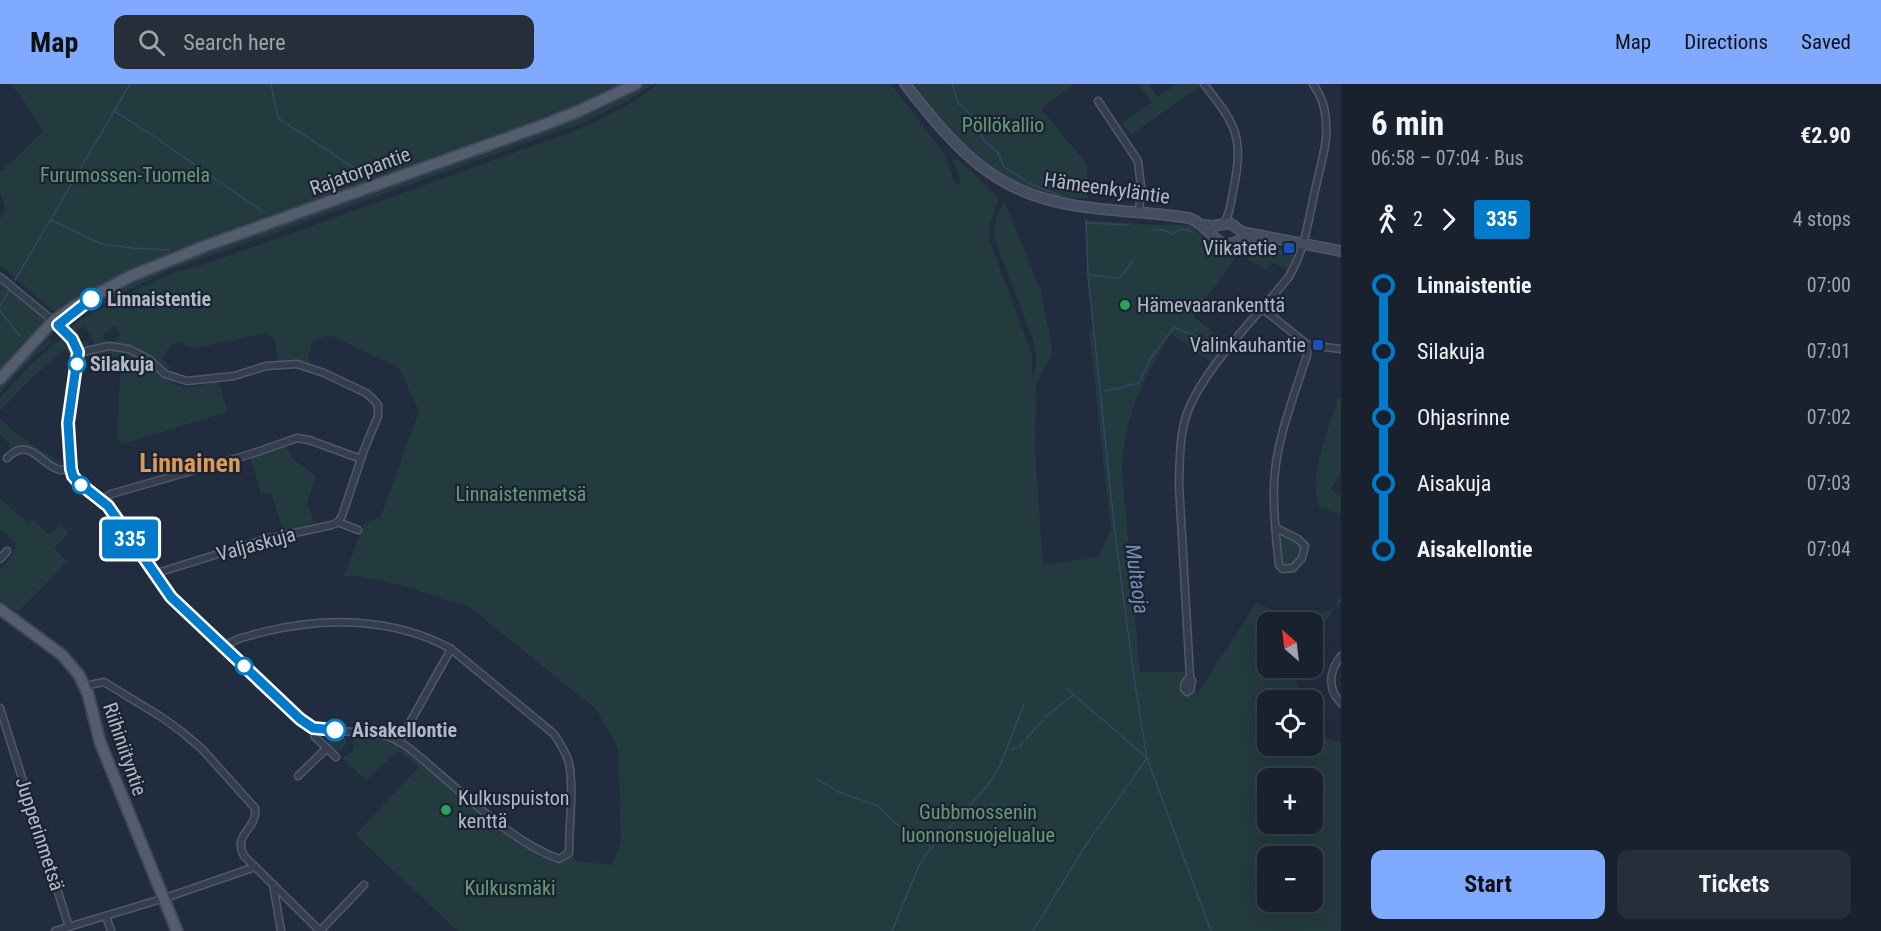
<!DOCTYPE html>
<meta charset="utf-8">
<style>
body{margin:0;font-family:"Roboto Condensed",sans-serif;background:#262e3a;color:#f1f3f6;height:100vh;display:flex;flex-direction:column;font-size:22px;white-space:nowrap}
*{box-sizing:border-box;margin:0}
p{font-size:20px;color:#9fa3aa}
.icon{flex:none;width:33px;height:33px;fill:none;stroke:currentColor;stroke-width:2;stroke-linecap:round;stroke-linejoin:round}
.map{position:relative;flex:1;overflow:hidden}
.details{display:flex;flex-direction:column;background:#19212e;width:540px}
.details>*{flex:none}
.badge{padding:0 12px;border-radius:4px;font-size:21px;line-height:39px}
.needle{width:39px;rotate:332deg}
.controls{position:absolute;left:1257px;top:528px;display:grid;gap:12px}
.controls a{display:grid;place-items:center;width:66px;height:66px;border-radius:12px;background:#19212e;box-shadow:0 6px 24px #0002,0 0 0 2px #373e4a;font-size:30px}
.map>.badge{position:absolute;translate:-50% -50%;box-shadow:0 0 0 3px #fff}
.legs{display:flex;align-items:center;gap:9px;height:66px;padding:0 30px;font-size:20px}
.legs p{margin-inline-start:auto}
.head{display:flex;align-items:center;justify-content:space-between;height:102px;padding:0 30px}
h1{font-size:33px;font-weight:700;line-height:45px}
.cta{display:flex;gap:12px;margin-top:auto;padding:12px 30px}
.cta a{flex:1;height:69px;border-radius:12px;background:#80aaff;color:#111;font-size:24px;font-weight:700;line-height:69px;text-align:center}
.cta a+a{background:#262e3a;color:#f1f3f6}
ul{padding:0 30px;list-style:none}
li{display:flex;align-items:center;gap:21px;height:66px;font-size:22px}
li i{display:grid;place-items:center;width:9px;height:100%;margin:0 8px;background:currentColor}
li i::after{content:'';width:15px;height:15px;margin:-8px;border:4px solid;border-radius:50%;background:#19212e}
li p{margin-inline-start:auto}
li:first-child i{background:linear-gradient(#0000 50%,currentColor 0)}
li:last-child i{background:linear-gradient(currentColor 50%,#0000 0)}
header{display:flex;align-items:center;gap:36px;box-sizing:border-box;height:84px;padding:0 30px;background:#80aaff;color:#111}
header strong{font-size:28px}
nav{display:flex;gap:33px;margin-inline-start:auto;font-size:21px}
.search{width:420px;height:54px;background:#262e3a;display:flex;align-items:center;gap:15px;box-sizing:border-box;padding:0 21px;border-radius:12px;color:#9fa3aa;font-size:22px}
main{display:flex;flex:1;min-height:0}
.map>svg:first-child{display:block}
.green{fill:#233a3f;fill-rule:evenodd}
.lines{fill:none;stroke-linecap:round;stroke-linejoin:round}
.stream{stroke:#344666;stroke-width:1.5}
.street-casing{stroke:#505968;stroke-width:9}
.secondary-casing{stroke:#505968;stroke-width:12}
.primary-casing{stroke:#3e4756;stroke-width:14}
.street{stroke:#353e4e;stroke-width:6}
.secondary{stroke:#434c61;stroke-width:9}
.primary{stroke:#535d6e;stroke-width:10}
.line-1-casing{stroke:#fff;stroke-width:14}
.line-1{stroke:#007ac9;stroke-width:9}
.transit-dot{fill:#1a4fb4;stroke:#1a2332;stroke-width:2}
.stop-1-dot{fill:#fff;stroke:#007ac9;stroke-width:3}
.leisure-dot{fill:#2e9e5b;stroke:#1a2332;stroke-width:2}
.labels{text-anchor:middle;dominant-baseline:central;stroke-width:4.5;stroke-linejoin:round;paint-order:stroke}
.park-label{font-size:20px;fill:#669c75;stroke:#1a2332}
.street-label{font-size:20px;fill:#b1b9c9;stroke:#1a2332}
.poi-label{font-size:20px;fill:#b1b9c9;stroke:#1a2332;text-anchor:end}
.stop-label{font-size:20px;font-weight:bold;fill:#b1b9c9;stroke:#1a2332;text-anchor:start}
.water-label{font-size:21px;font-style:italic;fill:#768db3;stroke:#1a2332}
.district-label{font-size:26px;font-weight:bold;fill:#dc9958;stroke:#1a2332}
</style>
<header>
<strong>Map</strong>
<div class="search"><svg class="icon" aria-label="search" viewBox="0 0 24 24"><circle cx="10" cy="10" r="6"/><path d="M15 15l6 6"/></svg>Search here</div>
<nav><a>Map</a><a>Directions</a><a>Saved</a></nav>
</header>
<main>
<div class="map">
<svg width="1341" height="847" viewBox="0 0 1341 847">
<rect width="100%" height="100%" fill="#212c3e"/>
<g class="green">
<path d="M9,0H628L563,30L291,127L53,227L0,181V137L5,124L0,108V88L43,48L19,9Z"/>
<path d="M642,0H654L631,15L582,39L170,186L120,210L94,227L93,225L109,208L149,187Z"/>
<path d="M658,0H891L943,68L956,100L961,98L953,76H959L999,114L989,144V155L1032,270V289L1034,294L1036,277L1034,259L994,153L996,134L1004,117L1040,204L1051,257L1052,271L1036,300L1035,365L1043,481L1098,473L1111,446L1089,246L1094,245L1088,191L1086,136L1153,141H1189C1201,148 1209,164 1222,168C1232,171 1239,164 1248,161C1261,157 1283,164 1294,170L1290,188L1273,178L1266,186L1239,170L1193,232L1228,260L1211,278L1171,250C1143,294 1124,333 1122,386L1140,588H1186L1187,594L1181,601V606L1192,608L1196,605L1197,610L1256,519L1287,532L1293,538L1334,524L1341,511V519L1334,524L1313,557L1312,538H1268V584H1301L1296,593L1303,616H1268V662H1312L1313,633C1319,644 1326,659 1341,658V847H458L355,751L419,683L400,668H396L366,697L342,674L351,669L354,663L348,648L374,651L398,659L502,746L542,773L560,778L572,772L577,777L612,781L621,758L618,664L596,625L469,523L396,500L357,492H344L364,440L381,432L419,327L399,284L330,251L313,257L308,274L311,279L309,281L279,279L274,254L265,249L192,265L180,258L172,260L162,274L170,283L167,287L158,280L113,260L111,258L120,251L115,242L103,251L106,258L104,261H95L85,242L76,247L82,258L86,257L88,259V263L85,264L71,245L74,240L139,204L173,189L199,182L279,154L584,43L631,19ZM1268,694H1312V740H1268ZM1268,772H1312V818H1268Z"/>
<path d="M911,0H1074L1041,25L1087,80L1088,114C1079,114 1069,115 1061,114C993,107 951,48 911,0Z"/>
<path d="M1138,0H1148L1158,13L1177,0H1199L1200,2L1131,51L1122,39L1152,18Z"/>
<path d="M0,199L44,234L37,246L15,266L17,269L0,289Z"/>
<path d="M64,252L73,262L75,271L71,272L65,265L30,295L0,327V314L32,279Z"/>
<path d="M49,255L50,259L31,275L0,309V299Z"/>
<path d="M108,267C118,267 127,268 136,273C154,281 164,301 185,303C196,304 208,299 219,297L227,328L123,360L117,354L121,273L100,272L86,273L85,271Z"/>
<path d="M1338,314L1341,315V389L1330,405L1341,413V430L1319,423C1308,396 1329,341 1338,314Z"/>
<path d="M0,335L25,356L63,380L66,378L68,379L66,383L60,385C47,377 26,356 12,365L8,363L10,360L0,351Z"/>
<path d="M287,362L292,374L316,392L307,418L314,439L283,447L271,409L261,410L250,374Z"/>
<path d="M0,414L29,440L33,436L49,451L61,440L69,449L54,464L68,479H64L61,484L18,528L0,516V487L12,471L17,460L0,445Z"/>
<path d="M1288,451L1301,461C1304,470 1297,475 1291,482H1287L1283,478L1279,452Z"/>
<path d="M328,651H343L346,656V661L341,666L336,667L325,653Z"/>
</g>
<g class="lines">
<g class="stream">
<path d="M271,0L278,34L371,95"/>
<path d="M952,0L958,19L973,33L983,55L998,69L1004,83L1031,100L1061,112"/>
<path d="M114,27L146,47L262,127"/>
<path d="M51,136L101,160L132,164L170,166"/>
<path d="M1086,136L1088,191L1114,440L1134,594L1147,674L1211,847"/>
<path d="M1086,139L1129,141"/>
<path d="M1153,146H1163L1171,150L1182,145L1191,147"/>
<path d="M1260,163L1292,171"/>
<path d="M1089,191L1120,194L1133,176"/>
<path d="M15,196L130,0"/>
<path d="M0,222L9,207"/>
<path d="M0,227L21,253"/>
<path d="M1105,307L1139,299L1150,275L1174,243L1219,263"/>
<path d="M1045,633L1073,611"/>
<path d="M1026,655L1043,636"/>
<path d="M1012,665L1020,663L1023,658"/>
<path d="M817,695L839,708L878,722L894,738L931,763"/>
<path d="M892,847L918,784L926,770L987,702L999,684L1024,620"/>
<path d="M1033,847L1086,761L1147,674L1067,605"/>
</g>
<defs>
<g id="street">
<path d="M1204,0C1235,40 1244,51 1234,103C1231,115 1231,129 1224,139"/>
<path d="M1098,17L1138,77L1141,103L1139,128"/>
<path d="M0,193L58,241L76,263L78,277L67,339L71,385L73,392L79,399L108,422L171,513L300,635C328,657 367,639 400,658C413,666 425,677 436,687C473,718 513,758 559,775L569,769C569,741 574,706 569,679C566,668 560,659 554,650L451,565C394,533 324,533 263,548C249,552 235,554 224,563"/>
<path d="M1263,225L1308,261L1341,265"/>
<path d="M78,269L109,262L129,265L150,276L165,290L187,297L234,292L266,282L297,280L324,289L366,309L372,314L378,321V332L364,366L342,432L338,438"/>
<path d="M7,374C30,351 41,382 60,386C61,386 70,385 71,385"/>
<path d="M102,416L111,410L251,370L297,354L309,356L361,375"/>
<path d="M1276,444L1298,455L1305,462L1302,474L1293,484L1283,485L1279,481C1276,455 1273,428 1274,402C1275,358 1294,313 1307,271L1308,261"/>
<path d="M0,475L7,467"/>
<path d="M154,490L266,455L332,441L338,438L358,446"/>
<path d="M1341,572C1329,587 1327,605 1341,619"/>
<path d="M1190,593L1185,599L1184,605L1187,608L1190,606L1192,597L1190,593L1179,400C1180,376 1179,350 1188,327C1205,283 1257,232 1288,194C1306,166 1309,130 1317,98C1321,79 1328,58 1326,39C1326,25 1321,11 1313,0"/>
<path d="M85,602L104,598L163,634L182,648L202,665L255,724C258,746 232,749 244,772L320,847"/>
<path d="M0,624L69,843"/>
<path d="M313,644L315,653L336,673"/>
<path d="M399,658L451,565"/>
<path d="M298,692L327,664"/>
<path d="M273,800L281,847"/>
<path d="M106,832L111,847"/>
<path d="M55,847L165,814L255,783"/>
<path d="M320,847L364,801"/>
</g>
<g id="secondary">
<path d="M905,0C961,71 998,114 1093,124C1125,128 1157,129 1189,134C1206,140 1213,157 1226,161L1260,151"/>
<path d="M1203,141L1213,142L1230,139L1242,148L1341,167"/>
</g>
<g id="primary">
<path d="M0,295L53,237L75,222L131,192L208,161L541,42L579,27L636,0"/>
<path d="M0,525L62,571L79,591L88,610L100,658L177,847"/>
</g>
</defs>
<use href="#street" class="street-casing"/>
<use href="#secondary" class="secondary-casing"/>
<use href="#primary" class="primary-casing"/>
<use href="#street" class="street"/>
<use href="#secondary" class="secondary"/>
<use href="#primary" class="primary"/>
</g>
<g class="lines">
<defs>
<path id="line-1" d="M91,215L58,241L72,255L78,268L68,339L71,385L73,392L79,399L108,422L171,513L300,635L313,644L335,646"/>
</defs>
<use href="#line-1" class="line-1-casing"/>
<use href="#line-1" class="line-1"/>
</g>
<g class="transit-dot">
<rect x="1283" y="158" width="12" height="12" rx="3"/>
<rect x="1312" y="255" width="12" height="12" rx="3"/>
</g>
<g class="stop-1-dot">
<circle cx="91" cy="215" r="10"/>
<circle cx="77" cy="280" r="8"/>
<circle cx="81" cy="401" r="8"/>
<circle cx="244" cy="582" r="8"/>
<circle cx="335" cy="646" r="10"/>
</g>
<g class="leisure-dot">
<circle cx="1125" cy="221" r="6"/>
<circle cx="446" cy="726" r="6"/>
</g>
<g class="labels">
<g class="park-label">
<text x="1003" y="41">Pöllökallio</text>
<text x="125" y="91">Furumossen-Tuomela</text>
<text x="521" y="410">Linnaistenmetsä</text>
<text x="978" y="728">Gubbmossenin<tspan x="978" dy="23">luonnonsuojelualue</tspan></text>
<text x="510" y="804">Kulkusmäki</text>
</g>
<g class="street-label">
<text transform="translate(360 87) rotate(-20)">Rajatorpantie</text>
<text transform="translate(1107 104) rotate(8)">Hämeenkyläntie</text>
<text transform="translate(256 460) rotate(-15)">Valjaskuja</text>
<text transform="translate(125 665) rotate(71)">Riihiniityntie</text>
<text transform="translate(40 750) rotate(72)">Jupperinmetsä</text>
</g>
<g class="poi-label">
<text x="1277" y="164">Viikatetie</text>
<text x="1137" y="221" text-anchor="start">Hämevaarankenttä</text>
<text x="1306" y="261">Valinkauhantie</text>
<text x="458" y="714" text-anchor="start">Kulkuspuiston<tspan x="458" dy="23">kenttä</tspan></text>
</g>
<g class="stop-label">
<text x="107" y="215">Linnaistentie</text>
<text x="90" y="280">Silakuja</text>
<text x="352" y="646">Aisakellontie</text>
</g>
<g class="water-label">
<text transform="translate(1137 495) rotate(82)">Multaoja</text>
</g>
<g class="district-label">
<text x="190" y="379">Linnainen</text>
</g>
</g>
</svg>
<div class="controls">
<a><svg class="needle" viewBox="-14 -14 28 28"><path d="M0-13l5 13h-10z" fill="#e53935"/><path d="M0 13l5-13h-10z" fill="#9fa3aa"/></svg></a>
<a><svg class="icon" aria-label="locate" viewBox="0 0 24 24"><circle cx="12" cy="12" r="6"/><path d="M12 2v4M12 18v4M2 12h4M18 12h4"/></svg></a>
<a>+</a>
<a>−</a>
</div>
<b class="badge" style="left:130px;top:455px;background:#007ac9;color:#fff">335</b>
</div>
<section class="details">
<div class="head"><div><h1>6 min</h1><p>06:58 – 07:04 · Bus</p></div><b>€2.90</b></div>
<div class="legs"><svg class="icon" aria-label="walk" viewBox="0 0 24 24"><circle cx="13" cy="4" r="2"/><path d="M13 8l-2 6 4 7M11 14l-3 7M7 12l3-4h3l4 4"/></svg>2<svg class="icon" aria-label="forward" viewBox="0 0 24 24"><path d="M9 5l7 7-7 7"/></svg><b class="badge" style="background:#007ac9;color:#fff">335</b><p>4 stops</p></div>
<ul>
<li><i style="color:#007ac9"></i><b>Linnaistentie</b><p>07:00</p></li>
<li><i style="color:#007ac9"></i><span>Silakuja</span><p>07:01</p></li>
<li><i style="color:#007ac9"></i><span>Ohjasrinne</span><p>07:02</p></li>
<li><i style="color:#007ac9"></i><span>Aisakuja</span><p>07:03</p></li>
<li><i style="color:#007ac9"></i><b>Aisakellontie</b><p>07:04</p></li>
</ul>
<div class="cta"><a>Start</a><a>Tickets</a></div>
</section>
</main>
